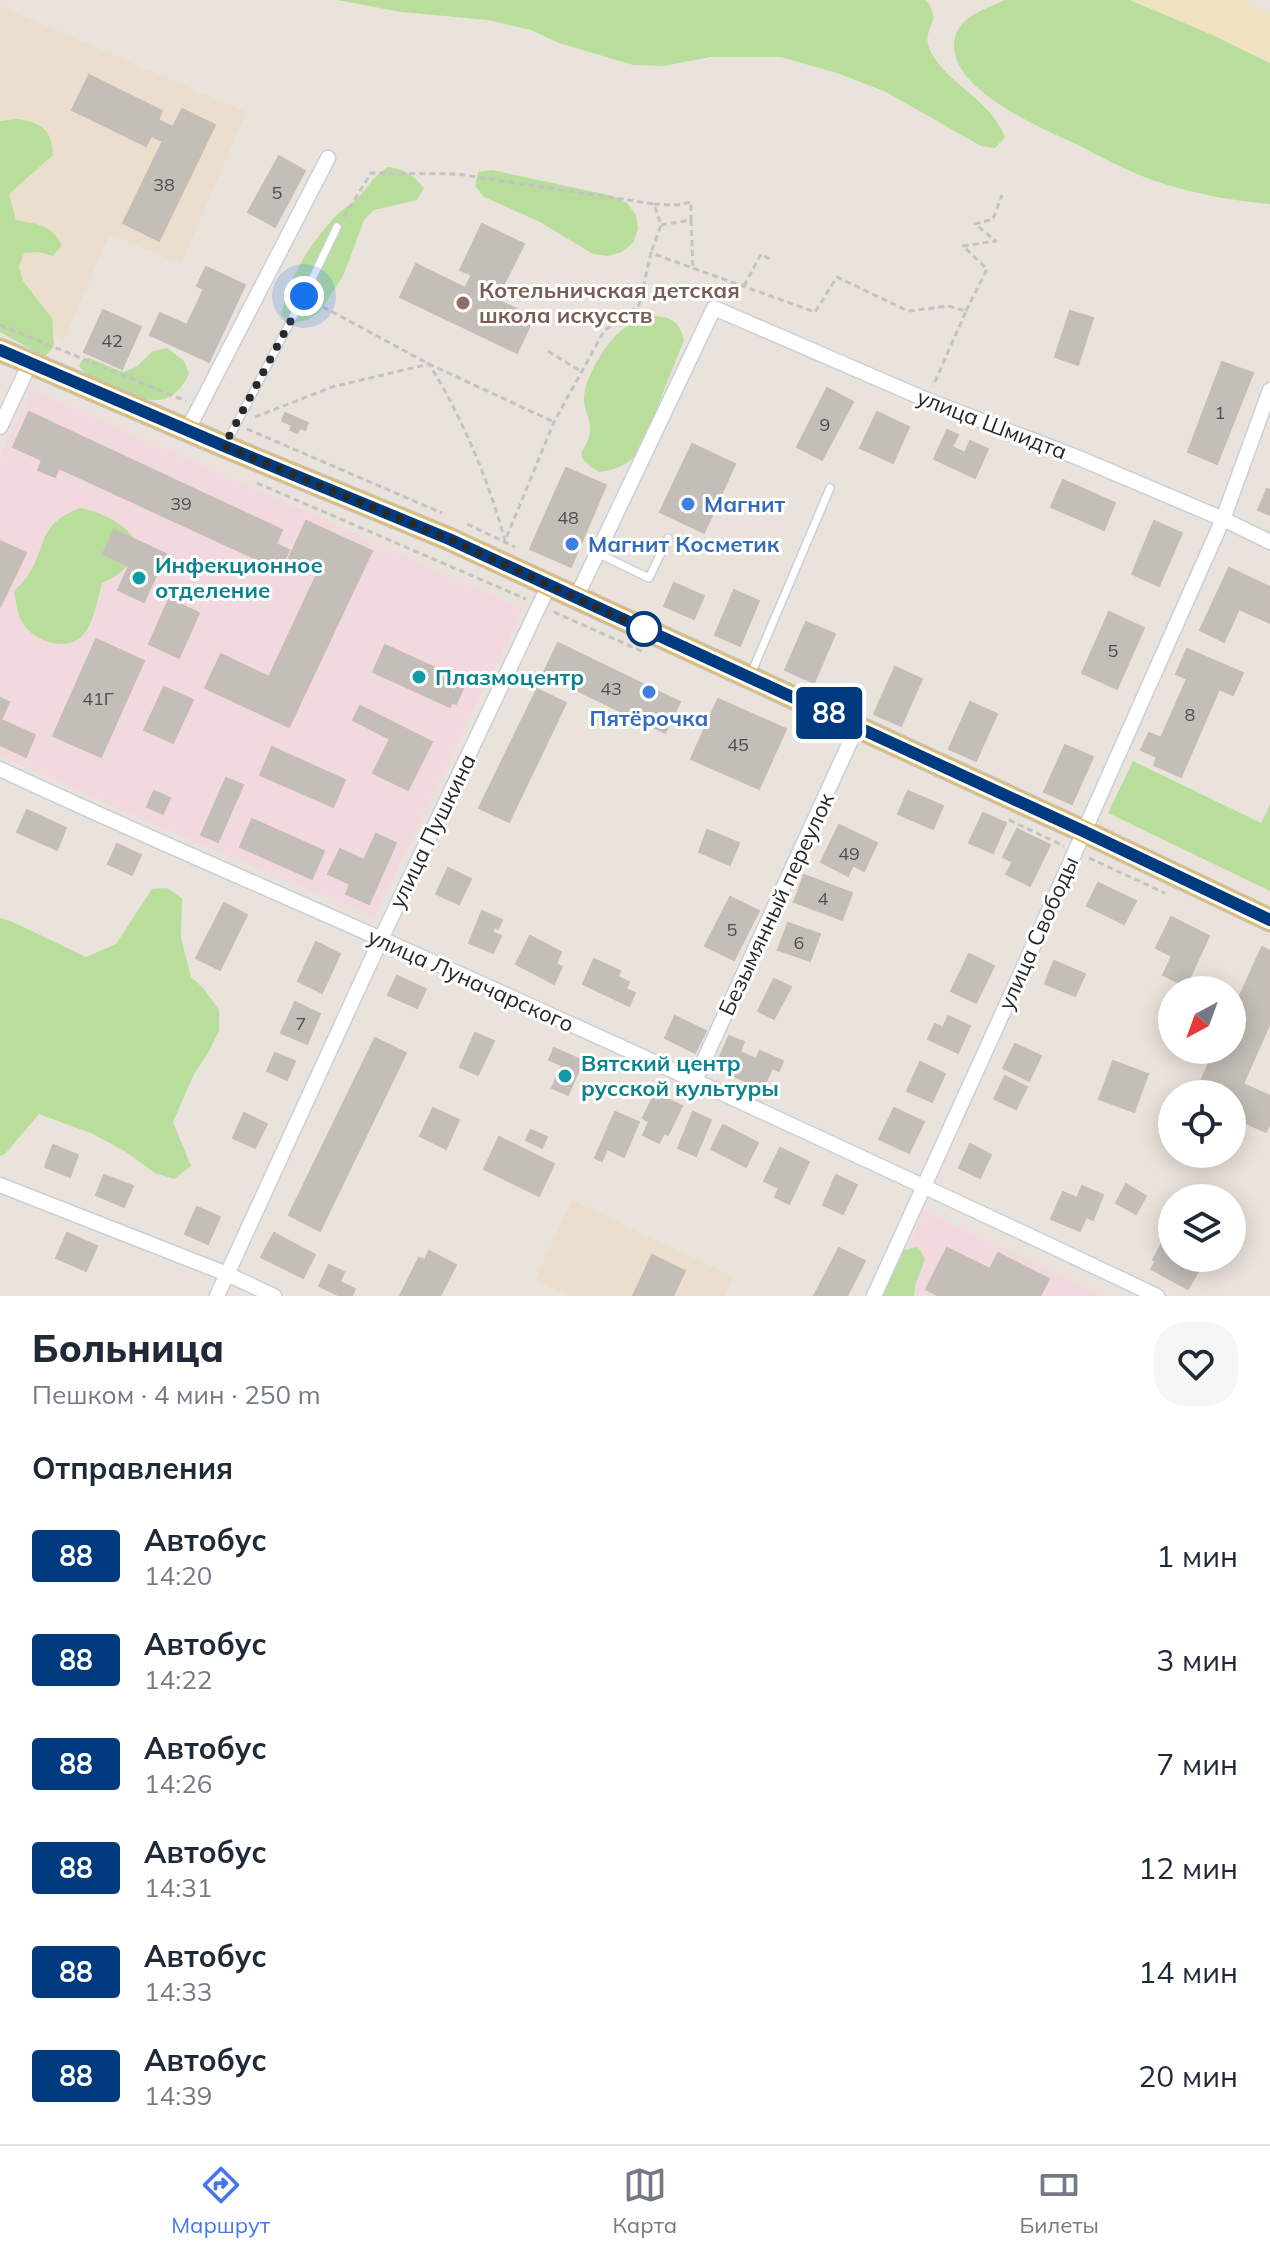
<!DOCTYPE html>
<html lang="ru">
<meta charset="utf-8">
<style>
body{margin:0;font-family:Mulish,sans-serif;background:#f6f6f7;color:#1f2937;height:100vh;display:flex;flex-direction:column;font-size:30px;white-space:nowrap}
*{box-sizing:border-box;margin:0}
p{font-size:26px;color:#747a83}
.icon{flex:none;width:44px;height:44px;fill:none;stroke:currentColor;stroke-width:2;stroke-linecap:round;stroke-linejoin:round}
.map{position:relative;height:1296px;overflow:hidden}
.sheet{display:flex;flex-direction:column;background:#fff;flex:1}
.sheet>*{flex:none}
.badge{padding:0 16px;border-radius:6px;font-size:28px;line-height:52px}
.needle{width:52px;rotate:221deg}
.controls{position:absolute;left:1158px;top:976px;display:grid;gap:16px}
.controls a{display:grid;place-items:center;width:88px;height:88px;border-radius:50%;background:#fff;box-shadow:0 4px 20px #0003;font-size:40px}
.you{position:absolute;width:40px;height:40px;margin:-20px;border:6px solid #fff;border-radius:50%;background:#1a73e8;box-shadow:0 0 0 12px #1a73e833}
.map>.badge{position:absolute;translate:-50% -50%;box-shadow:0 0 0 4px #fff}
h2{padding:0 32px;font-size:30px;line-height:72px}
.round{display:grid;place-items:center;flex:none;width:84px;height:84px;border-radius:32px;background:#f6f6f7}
.overview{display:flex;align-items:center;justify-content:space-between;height:136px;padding:0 32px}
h1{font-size:38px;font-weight:800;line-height:60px}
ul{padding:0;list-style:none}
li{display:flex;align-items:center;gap:24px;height:104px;padding:0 32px}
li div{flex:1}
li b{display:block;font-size:30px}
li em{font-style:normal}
li .badge{min-width:88px;font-weight:700;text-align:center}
.dock{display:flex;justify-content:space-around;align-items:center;height:112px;border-top:2px solid #e0e1e3;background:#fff;font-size:22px;color:#747a83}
.dock a{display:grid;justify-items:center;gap:4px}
.dock .active{color:#4676ed}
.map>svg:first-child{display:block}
.education{fill:#ebdecc}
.medical{fill:#f1d9dd}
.green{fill:#b9de9c}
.sand{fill:#eee2c1}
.building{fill:#c3beb7;stroke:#c6beb6;stroke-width:2}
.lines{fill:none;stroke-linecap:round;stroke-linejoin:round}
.lane-casing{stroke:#cacfda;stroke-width:10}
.street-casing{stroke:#cacfda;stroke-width:17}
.primary-casing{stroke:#c3c3c3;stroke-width:25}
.path{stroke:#c3c3c3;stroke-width:3;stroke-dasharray:6 4;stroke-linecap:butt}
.lane{stroke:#fff;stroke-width:7}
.street{stroke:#fff;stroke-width:14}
.primary{stroke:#e7bb64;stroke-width:22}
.line-casing{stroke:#fff;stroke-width:18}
.line{stroke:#003b80;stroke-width:12}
.walk{stroke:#292929;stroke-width:8;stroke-dasharray:0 14.4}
.education-dot{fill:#8d6e63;stroke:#fff;stroke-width:3}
.shop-dot{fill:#3f7fe0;stroke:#fff;stroke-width:3}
.culture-dot{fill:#0f9aa8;stroke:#fff;stroke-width:3}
.stop-dot{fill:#fff;stroke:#003b80;stroke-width:4}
.labels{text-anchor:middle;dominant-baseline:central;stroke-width:6;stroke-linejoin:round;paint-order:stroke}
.number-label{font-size:18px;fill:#504e4c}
.education-label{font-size:22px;font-weight:bold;fill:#785e54;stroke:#fff;text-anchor:start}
.street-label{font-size:22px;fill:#292929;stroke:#fff}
.shop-label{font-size:22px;font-weight:bold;fill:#366cbe;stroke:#fff;text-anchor:start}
.culture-label{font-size:22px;font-weight:bold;fill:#0d838f;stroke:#fff;text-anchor:start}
</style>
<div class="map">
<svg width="1270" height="1296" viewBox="0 0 1270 1296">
<rect width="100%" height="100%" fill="#eae3dc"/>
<g class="education">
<path d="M0,6L246,112L181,264L110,234L64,340L0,313Z"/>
<path d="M572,1200L734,1277L725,1296H570L535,1280Z"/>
</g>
<g class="medical">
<path d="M32,389L523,608L374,918L128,813L0,756V458Z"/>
<path d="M925,1211L1107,1296H886Z"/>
</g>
<g class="green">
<path d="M337,0H925L930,5L934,18C930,27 925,38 929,48C945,84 989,97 1005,137L995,148L981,146L886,92L837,73L781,57H710L664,66L633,65L559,43L531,30L488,20L401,12Z"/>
<path d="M1005,0H1130L1213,35L1270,63V204C1236,201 1200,195 1168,185C1136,176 1107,160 1078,145C1044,129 938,86 956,34C963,15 988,8 1005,0Z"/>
<path d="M18,119C42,123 52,130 53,155L9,194L16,220C38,225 50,223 62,245L53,256L39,252L24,253L19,267L23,281L52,318L54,346L45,357L0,332V121Z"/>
<path d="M388,167C405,169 413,175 424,188L417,200L374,210L364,220L344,274L320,312L307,320L293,323L281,315C290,277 307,247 334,218C341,210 350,205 358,198C369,186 374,175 388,167Z"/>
<path d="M492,170L613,196L627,203L636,215L638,229L633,243L622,252L608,256L593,254L540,222L484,197L475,186L478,172Z"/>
<path d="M655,316C673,317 680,323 684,340L639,453C626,465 616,470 599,472C565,451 592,452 590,426C589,418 585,410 584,402C582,380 608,338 626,327C635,322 646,320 655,316Z"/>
<path d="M167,348L184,361L189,374C184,384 178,393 167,398C145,407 91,385 79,366L82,360L89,358L123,372L136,367L153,351Z"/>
<path d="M80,508C96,510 127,524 134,540C136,544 136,549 137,553C128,568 118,576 102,583C97,600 94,624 82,636C65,653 32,640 22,622C17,614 16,601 14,591C18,587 23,582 27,577C49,545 35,526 80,508Z"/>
<path d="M1133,761L1261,823L1270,804V891L1108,813Z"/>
<path d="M167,888L182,898L181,938L191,977L204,989L219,1010V1031L207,1055L194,1074L173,1122L191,1166L174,1179L155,1173L126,1152L93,1134L39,1114L5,1154L0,1156V918L13,922L86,957L116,944L152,889Z"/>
<path d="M918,1247L925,1259L915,1286L914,1296H882L904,1250Z"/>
</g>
<path class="sand" d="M1130,0H1242L1270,13V63L1213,35Z"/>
<g class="building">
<path d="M89,75L162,111L158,120L173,127L182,109L215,125L159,241L123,223L163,141L151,136L146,146L72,110Z"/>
<path d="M279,156L305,171L275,227L248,212Z"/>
<path d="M482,224L524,244L503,286L494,282L487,295L534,317L517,353L400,297L416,264L465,288L472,275L460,270Z"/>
<path d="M206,267L245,285L209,362L150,335L160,313L187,325L204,289L197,286Z"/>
<path d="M103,310L141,327L122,369L84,352Z"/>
<path d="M1070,311L1093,318L1078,365L1055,357Z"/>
<path d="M1222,362L1253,373L1217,464L1188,452Z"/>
<path d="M827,388L853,402L822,460L797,447Z"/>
<path d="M29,412L282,530L276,544L289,550L282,566L269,560L267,564L59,468L55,477L38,470L42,460L13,447Z"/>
<path d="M877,412L909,427L893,463L860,448Z"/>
<path d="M285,413L308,423L305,430L300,428L297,433L290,430L292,425L282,421Z"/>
<path d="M947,430L958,435L952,447L965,453L970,441L988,449L975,478L934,459Z"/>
<path d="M692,444L735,464L704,533L660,512Z"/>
<path d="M566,468L606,485L571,567L530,549Z"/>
<path d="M1063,480L1115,503L1104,530L1051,507Z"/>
<path d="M1267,489L1270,490V515L1258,510Z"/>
<path d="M306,521L372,551L289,727L205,688L221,654L269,677L318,572L289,558Z"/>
<path d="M1154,521L1182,533L1159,586L1132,574Z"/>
<path d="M114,530L166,554L144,602L118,590L129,566L103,554Z"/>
<path d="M0,541L26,553L0,607Z"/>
<path d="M1229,568L1270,587V623L1239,609L1224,642L1200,630Z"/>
<path d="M674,583L704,596L694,619L664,606Z"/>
<path d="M734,590L759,601L740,646L715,635Z"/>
<path d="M169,599L199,613L179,658L149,644Z"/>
<path d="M1109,612L1144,628L1117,689L1082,673Z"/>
<path d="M806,622L835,634L814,683L785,670Z"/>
<path d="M96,639L144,661L101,757L53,736Z"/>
<path d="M558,643L680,702L665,733L543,674Z"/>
<path d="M385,645L466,682L456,704L452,702L450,707L373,672Z"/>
<path d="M1187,649L1243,673L1233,695L1219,689L1181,777L1154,765L1157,757L1141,750L1149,733L1161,738L1187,679L1176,674Z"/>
<path d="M895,667L922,679L901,726L874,714Z"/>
<path d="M164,687L193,700L173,743L144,730Z"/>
<path d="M537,689L566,703L509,822L479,808Z"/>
<path d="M0,698L9,702L1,720L35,735L26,757L0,745Z"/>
<path d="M718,699L786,729L759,789L691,759Z"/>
<path d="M970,702L997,714L976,761L949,749Z"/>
<path d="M360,706L432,742L408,790L373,773L390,739L353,720Z"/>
<path d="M1065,745L1093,757L1072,804L1044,792Z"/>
<path d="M272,747L345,780L333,807L260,775Z"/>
<path d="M226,778L243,785L218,842L201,835Z"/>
<path d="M154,791L170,798L163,814L147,807Z"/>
<path d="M908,791L943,806L933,829L898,814Z"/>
<path d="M27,810L66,828L57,850L17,832Z"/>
<path d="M983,813L1006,823L993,853L969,843Z"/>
<path d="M252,819L324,851L312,879L240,847Z"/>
<path d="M839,825L877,843L864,871L853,865L848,876L821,862Z"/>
<path d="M1017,829L1050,845L1030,886L1006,874L1013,862L1003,857Z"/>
<path d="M707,830L739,843L730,865L699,852Z"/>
<path d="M376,834L396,843L369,904L346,894L350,884L328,874L340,849L364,860Z"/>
<path d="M117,844L141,855L132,875L108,864Z"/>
<path d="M448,868L471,879L459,904L436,894Z"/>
<path d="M804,875L852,893L842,920L794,902Z"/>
<path d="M1098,883L1136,901L1124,924L1087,906Z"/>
<path d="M730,897L759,911L734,960L705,946Z"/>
<path d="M224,903L247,915L220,970L196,958Z"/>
<path d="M482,911L502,920L498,929L494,927L492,932L501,936L493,953L469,943Z"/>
<path d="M1171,917L1209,936L1186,986L1163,975L1172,956L1156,948Z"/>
<path d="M788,923L820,934L810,961L778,950Z"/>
<path d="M530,936L561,952L556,964L562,967L554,984L516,964Z"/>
<path d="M316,942L340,954L322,993L298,981Z"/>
<path d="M1262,947L1270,951V1023L1243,1084L1270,1096V1123L1266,1132L1232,1117V1094H1195L1215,1050H1232V1013Z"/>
<path d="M969,954L994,966L976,1003L951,991Z"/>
<path d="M594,959L620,971L618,977L629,982L626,989L635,993L629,1006L583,984Z"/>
<path d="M1054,961L1085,974L1075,996L1045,984Z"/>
<path d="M397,976L426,989L417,1008L388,995Z"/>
<path d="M774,979L791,987L774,1019L758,1011Z"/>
<path d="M295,1002L320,1014L307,1044L281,1033Z"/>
<path d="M675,1016L706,1031L695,1053L665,1038Z"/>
<path d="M948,1016L970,1026L958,1053L928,1039L935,1024L943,1028Z"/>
<path d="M475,1033L494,1041L478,1075L460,1067Z"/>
<path d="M729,1036L744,1042L740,1052L756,1059L760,1051L783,1061L779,1071L772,1068L763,1089L715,1068Z"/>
<path d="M375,1038L406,1053L320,1231L289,1215Z"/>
<path d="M1015,1044L1041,1056L1029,1081L1003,1068Z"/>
<path d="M554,1048L583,1061L568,1095L552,1088L562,1065L549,1060Z"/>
<path d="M275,1053L295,1061L287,1080L267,1071Z"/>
<path d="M1113,1061L1148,1074L1134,1112L1099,1099Z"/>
<path d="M920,1062L945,1074L932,1102L907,1091Z"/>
<path d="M1005,1076L1027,1087L1016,1109L994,1099Z"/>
<path d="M655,1093L682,1106L668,1135L664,1133L659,1143L643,1135L649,1122L643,1118Z"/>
<path d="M433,1108L459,1120L446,1149L420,1136Z"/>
<path d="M894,1108L924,1122L909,1153L879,1139Z"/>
<path d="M615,1112L639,1122L624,1157L607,1149L602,1161L595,1158Z"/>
<path d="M693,1112L711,1120L696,1156L678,1148Z"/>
<path d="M244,1113L267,1124L255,1148L233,1138Z"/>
<path d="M723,1125L758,1143L746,1167L711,1149Z"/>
<path d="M531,1130L547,1137L542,1148L526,1140Z"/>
<path d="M499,1137L554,1164L539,1196L484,1169Z"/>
<path d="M970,1144L991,1155L980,1178L959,1168Z"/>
<path d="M53,1145L78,1155L70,1177L45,1167Z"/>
<path d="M780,1148L809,1162L789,1204L775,1197L779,1188L764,1181Z"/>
<path d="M104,1175L133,1186L124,1207L96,1195Z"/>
<path d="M836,1175L857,1185L843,1214L823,1205Z"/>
<path d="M1126,1184L1146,1196L1136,1214L1116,1203Z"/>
<path d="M1082,1186L1103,1195L1093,1220L1086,1217L1080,1231L1051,1219L1063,1192L1077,1198Z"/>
<path d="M197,1207L220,1217L208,1244L185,1234Z"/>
<path d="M67,1233L97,1246L86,1271L56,1258Z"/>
<path d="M274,1233L315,1255L303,1278L261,1257Z"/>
<path d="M1166,1236L1172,1240V1258H1198L1204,1261L1188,1289L1151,1269L1156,1261L1153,1260Z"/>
<path d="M839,1248L865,1261L847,1296H814Z"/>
<path d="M947,1248L990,1269L998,1253L1049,1279L1040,1296H939L926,1289Z"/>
<path d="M429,1251L456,1265L440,1296H400L419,1258L425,1260Z"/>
<path d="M652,1255L685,1271L673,1296H633Z"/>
<path d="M329,1265L344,1272L340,1282L355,1289L352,1296H340L319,1286Z"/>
</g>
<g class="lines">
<defs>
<g id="lane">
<path d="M227,442L304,296L337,227"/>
<path d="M597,553L649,578L668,538"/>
<path d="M751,674L830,488"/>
</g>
<g id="street">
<path d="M0,427L30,363"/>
<path d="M188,429L328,158"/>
<path d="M576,598L714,308L927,400L1079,458L1223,519L1270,542"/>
<path d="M0,769C126,828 253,882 379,938C640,1054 899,1174 1157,1296"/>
<path d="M694,1082L857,727"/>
<path d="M0,1185L227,1274L274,1296"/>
<path d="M217,1296L381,939L549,585"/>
<path d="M874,1296L1030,953L1223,519L1270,390"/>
</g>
<path id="primary" d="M0,350L224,446L449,539L1083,831L1270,920"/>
</defs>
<use href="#lane" class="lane-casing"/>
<use href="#street" class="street-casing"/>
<use href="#primary" class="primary-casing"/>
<g class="path">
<path d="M654,204L678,205L691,202V220L661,225"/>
<path d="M344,217L371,173L457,174L654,204L661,225L651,253"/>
<path d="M691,220L693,268"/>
<path d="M744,286L761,254L773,261"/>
<path d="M314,302L429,364L554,422"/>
<path d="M966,311L987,269L963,246L996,241L975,224L993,219L1002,195"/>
<path d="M0,325L186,401"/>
<path d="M548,351L582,372"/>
<path d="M255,417L332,387L429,364C462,417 489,481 505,541L554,422L604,331L639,305L651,253L815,312L837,277L908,311L948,306L966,311L933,386"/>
<path d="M247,429L442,513"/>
<path d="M257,483L526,599"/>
<path d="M467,524L515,547"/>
<path d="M554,612L646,653"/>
<path d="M1009,820L1064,846"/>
<path d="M1089,858L1165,893"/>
</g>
<use href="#lane" class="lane"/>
<use href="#street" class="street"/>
<use href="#primary" class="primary"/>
</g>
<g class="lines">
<defs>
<path id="line" d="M0,350L224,446L449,539L1083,831L1270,920"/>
</defs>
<use href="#line" class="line-casing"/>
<use href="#line" class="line"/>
<path class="walk" d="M304,296L224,446L449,539L644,629"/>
</g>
<circle class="education-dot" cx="463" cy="303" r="8"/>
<g class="shop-dot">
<circle cx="688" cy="504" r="8"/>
<circle cx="572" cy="544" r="8"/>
<circle cx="649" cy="692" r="8"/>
</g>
<g class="culture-dot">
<circle cx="139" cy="578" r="8"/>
<circle cx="419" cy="677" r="8"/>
<circle cx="565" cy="1076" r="8"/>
</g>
<circle class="stop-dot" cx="644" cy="629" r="16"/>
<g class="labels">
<g class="number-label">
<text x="164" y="184">38</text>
<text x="277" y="192">5</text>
<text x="112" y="340">42</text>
<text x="1220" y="412">1</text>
<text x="825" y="424">9</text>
<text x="181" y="503">39</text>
<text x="568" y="517">48</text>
<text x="1113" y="650">5</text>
<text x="611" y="688">43</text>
<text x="98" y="698">41Г</text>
<text x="1190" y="714">8</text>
<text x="738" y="744">45</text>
<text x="849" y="853">49</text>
<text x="823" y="898">4</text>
<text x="732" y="929">5</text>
<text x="799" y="942">6</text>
<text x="301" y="1023">7</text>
</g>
<g class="education-label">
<text x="479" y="290">Котельничская детская<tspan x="479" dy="25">школа искусств</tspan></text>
</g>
<g class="street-label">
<text transform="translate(992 424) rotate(21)">улица Шмидта</text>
<text transform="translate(432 831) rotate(-64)">улица Пушкина</text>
<text transform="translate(776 904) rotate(-65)">Безымянный переулок</text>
<text transform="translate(1038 933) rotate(-66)">улица Свободы</text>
<text transform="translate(471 980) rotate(24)">улица Луначарского</text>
</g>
<g class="shop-label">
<text x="704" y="504">Магнит</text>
<text x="588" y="544">Магнит Косметик</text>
<text x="649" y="718" text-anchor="middle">Пятёрочка</text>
</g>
<g class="culture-label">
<text x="155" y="565">Инфекционное<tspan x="155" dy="25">отделение</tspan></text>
<text x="435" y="677">Плазмоцентр</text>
<text x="581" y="1063">Вятский центр<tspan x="581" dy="25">русской культуры</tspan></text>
</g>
</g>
</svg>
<div class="controls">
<a><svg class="needle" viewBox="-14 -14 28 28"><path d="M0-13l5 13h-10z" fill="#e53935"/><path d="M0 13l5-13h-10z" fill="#747a83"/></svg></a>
<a><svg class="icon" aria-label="locate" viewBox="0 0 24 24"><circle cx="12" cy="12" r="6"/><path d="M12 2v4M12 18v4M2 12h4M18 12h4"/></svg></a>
<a><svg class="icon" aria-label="layers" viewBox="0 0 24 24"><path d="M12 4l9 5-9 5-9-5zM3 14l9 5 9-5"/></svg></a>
</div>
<div class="you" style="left:304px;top:296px"></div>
<b class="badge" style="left:829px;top:713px;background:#003b80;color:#fff">88</b>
</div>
<section class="sheet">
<div class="overview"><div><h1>Больница</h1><p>Пешком · 4 мин · 250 m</p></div><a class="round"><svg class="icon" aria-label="heart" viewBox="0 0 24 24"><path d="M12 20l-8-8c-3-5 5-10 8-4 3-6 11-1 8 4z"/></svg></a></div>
<h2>Отправления</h2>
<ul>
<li><span class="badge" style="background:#003b80;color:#fff">88</span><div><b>Автобус</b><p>14:20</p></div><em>1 мин</em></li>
<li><span class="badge" style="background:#003b80;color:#fff">88</span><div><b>Автобус</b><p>14:22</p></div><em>3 мин</em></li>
<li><span class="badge" style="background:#003b80;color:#fff">88</span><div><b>Автобус</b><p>14:26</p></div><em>7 мин</em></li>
<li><span class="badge" style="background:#003b80;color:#fff">88</span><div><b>Автобус</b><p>14:31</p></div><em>12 мин</em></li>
<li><span class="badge" style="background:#003b80;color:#fff">88</span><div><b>Автобус</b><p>14:33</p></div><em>14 мин</em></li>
<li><span class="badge" style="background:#003b80;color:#fff">88</span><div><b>Автобус</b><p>14:39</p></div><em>20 мин</em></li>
</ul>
</section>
<nav class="dock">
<a class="active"><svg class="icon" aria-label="directions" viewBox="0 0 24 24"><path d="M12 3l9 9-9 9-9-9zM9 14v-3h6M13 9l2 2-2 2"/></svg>Маршрут</a>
<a><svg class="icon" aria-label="map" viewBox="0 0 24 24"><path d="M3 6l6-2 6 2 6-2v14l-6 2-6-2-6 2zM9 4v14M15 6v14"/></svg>Карта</a>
<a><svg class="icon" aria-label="tickets" viewBox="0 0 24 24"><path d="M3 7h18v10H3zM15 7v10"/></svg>Билеты</a>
</nav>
